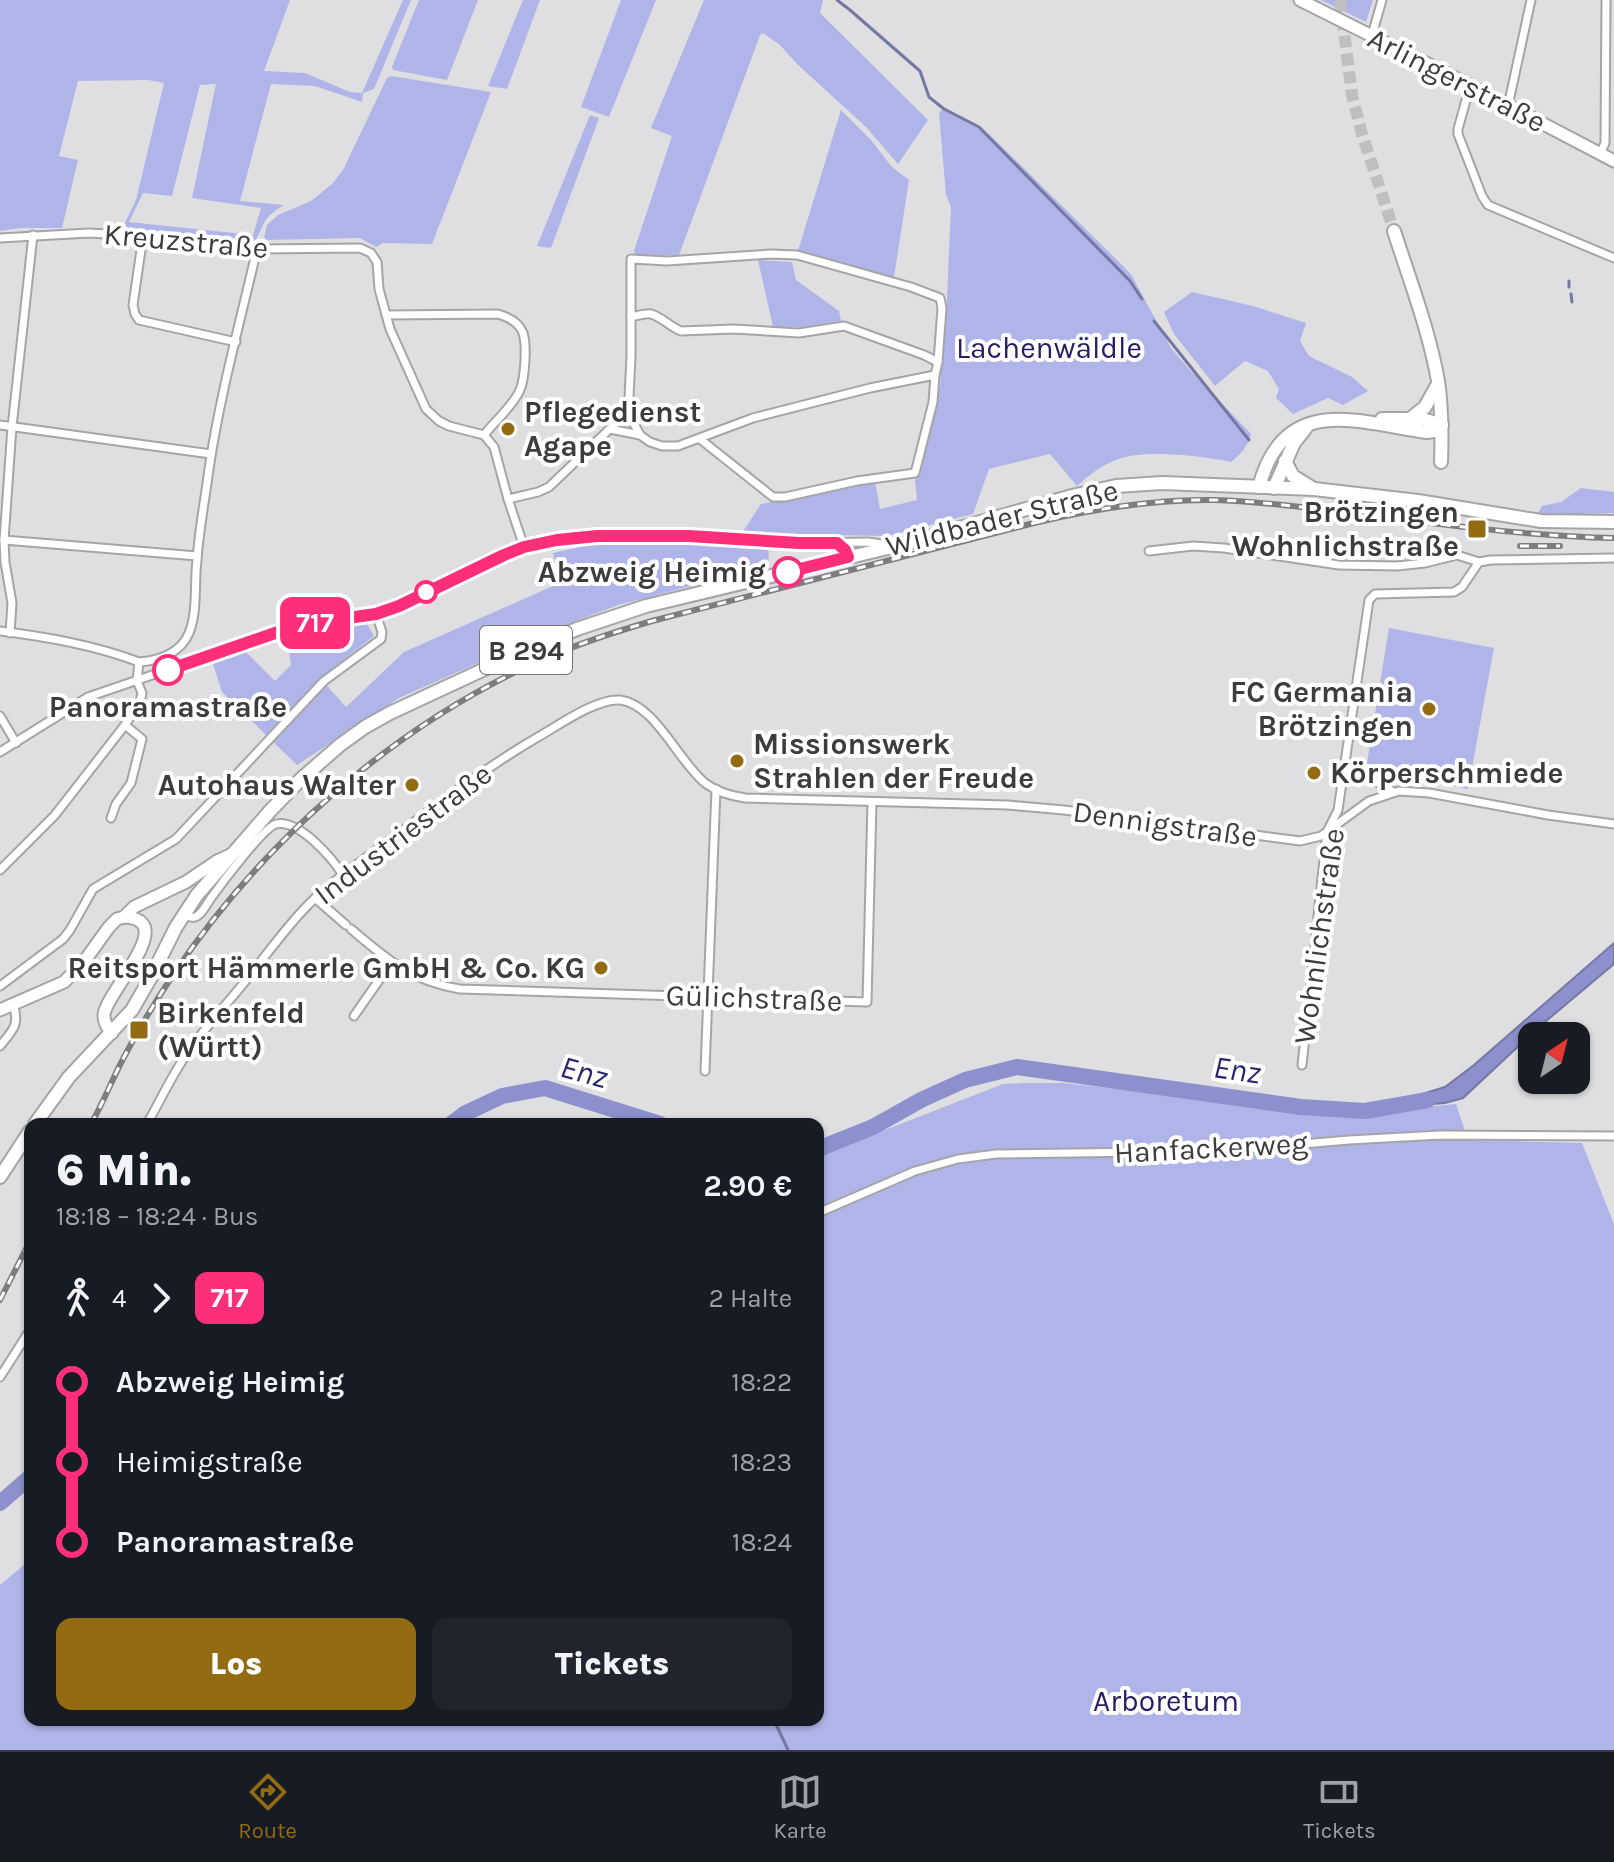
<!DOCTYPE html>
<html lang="de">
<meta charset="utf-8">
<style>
body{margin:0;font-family:Karla,sans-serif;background:#20242c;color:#f1f3f6;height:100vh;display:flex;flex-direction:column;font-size:30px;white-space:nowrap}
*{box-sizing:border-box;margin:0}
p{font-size:26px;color:#9ea1a6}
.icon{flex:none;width:44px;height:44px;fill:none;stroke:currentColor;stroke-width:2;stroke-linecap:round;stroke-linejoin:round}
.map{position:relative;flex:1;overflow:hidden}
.sheet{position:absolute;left:24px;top:1118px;width:800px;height:608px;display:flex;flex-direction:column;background:#171b24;border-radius:16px;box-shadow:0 2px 6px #0004}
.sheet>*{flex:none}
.badge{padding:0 16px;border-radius:12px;font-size:28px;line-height:52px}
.needle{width:52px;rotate:35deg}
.tools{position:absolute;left:1518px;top:1022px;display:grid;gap:16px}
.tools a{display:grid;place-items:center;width:72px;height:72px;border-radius:16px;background:#171b24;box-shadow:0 2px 6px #0004;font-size:40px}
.map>.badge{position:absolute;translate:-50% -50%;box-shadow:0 0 0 4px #fff}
.legs{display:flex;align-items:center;gap:12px;height:88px;padding:0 32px;font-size:26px}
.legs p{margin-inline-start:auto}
.summary{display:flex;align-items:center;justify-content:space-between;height:136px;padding:0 32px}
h1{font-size:44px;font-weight:800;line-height:60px}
.primary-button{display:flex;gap:16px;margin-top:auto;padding:16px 32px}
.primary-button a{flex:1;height:92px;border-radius:16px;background:#926b13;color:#fff;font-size:32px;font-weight:800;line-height:92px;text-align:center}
.primary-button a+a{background:#20242c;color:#f1f3f6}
ul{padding:0 32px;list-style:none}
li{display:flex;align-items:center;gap:28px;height:80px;font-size:30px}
li i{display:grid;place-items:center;width:12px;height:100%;margin:0 10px;background:currentColor}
li i::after{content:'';width:20px;height:20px;margin:-10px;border:6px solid;border-radius:50%;background:#171b24}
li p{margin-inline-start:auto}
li:first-child i{background:linear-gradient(#0000 50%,currentColor 0)}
li:last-child i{background:linear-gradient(currentColor 50%,#0000 0)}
.tab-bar{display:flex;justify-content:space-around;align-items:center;height:112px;border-top:2px solid #363941;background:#171b24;font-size:22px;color:#9ea1a6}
.tab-bar a{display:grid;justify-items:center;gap:4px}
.tab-bar .selected{color:#926b13}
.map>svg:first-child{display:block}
.green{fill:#b0b5e9;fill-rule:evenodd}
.water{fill:#8c91cd;stroke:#7478a2;stroke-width:2}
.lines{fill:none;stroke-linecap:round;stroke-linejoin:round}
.stream{stroke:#7478a2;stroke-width:3}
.river{stroke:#8c91cd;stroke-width:16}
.trunk-tunnel{stroke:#bfbfc1;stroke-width:12;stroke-dasharray:12 6;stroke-linecap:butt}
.minor-casing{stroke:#a5a5a8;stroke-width:11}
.secondary-casing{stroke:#a5a5a8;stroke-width:15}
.primary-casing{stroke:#a5a5a8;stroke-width:16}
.trunk-casing{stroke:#a5a5a8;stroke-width:16}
.minor{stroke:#fff;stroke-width:7}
.secondary{stroke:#fff;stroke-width:11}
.primary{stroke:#fff;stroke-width:12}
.trunk{stroke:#fff;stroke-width:12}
.rail-casing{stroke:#7d7d7f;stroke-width:6}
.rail{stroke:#fff;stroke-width:3;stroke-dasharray:9;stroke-linecap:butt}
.line-1-casing{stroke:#fff;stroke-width:18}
.line-1{stroke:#fe2f7a;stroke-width:12}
.poi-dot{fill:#926b13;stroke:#fff;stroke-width:3}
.stop-1-dot{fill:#fff;stroke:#fe2f7a;stroke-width:4}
.labels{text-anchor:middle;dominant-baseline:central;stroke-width:8;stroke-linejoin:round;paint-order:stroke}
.shield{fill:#fff;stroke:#777778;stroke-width:2}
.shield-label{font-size:28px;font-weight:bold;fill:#3d3d3e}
.street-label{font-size:30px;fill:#3d3d3e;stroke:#fff}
.park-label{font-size:30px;fill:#241f65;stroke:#fff}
.poi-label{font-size:30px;font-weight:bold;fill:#3d3d3e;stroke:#fff;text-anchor:start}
.stop-label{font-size:30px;font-weight:bold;fill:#3d3d3e;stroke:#fff;text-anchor:end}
.water-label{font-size:32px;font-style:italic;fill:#2b276e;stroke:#fff}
</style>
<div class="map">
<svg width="1614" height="1750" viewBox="0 0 1614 1750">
<rect width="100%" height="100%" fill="#dfdfe2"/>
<g class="green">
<path d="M0,0H290L264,71L305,73L350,92L362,93L403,0H411L374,89L363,93L362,102L315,86L271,84L240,201L284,205C261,219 267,221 255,241L128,228L124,225L136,200L164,83L148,80L78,81L59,156L78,160L62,228H20L0,231ZM216,84L192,198L261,208L253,235L129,222L143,193L172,196L200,85Z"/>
<path d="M419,0H478L447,80L393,70L392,67Z"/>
<path d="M523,0H540L507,89L488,86Z"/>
<path d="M621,0H656L609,117L581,107Z"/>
<path d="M704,0H823L820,13L928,120L898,164L866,127L797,64L780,45L763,33L760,35L679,255L636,256L634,251L672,136L651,128Z"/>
<path d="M1321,0H1373L1366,22Z"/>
<path d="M391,76L491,92L432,244L383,243L376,247L360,238L267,240L264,237L267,225L278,215L311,201L332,184L343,170L387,78Z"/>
<path d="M944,107L979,126L989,134L1124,267L1132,276L1171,348L1189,369L1251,434C1249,445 1240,455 1231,462C1204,456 1144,449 1119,459C1103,464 1089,475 1077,486L1050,454L989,469L973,514L887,536L768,534L769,566L618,605L550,631L399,698L297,765L222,692L213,664L246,652L275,681L291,665L287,639L365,621L374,636L320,678L346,707L404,652L560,583L553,553L598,543L655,542L734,545L761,504L875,481L880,509L917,500L915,481L940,386L947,297L951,207L946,195L939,113Z"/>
<path d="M841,110L871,140L892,167L909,180L894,277L798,251Z"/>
<path d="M590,115L599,118L551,248L537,246Z"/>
<path d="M758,260L792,262L796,280L839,311L841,321L803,327H773Z"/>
<path d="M1192,292L1253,306L1306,323L1300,341L1309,356L1352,377L1368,391L1343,405L1328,398L1293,414L1276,398L1279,389L1268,371L1245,361L1215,386L1174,334L1164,312Z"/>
<path d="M1581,488L1614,492V513L1536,516L1542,506L1561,502Z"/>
<path d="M1389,628L1494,648L1468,789L1366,769Z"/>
<path d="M1026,1083H1063L1306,1110L1363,1113L1456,1104L1468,1140L1582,1143L1614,1224V1750H0V1585L30,1560V1720H818V1156L1003,1084Z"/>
</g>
<path class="water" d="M1614,943V964L1539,1027L1463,1098L1445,1103L1408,1106L1409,1098L1445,1087L1474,1065Z"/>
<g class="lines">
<g class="stream">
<path d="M837,0L850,10L920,71L929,97L944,109L979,127L1130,281L1142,299"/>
<path d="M1569,281V287"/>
<path d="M1571,294L1572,302"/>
<path d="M1154,321L1249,440"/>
<path d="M774,1720L788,1750"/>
</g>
<g class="river">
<path d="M451,1124L464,1114L502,1096L545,1088L660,1124"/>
<path d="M818,1149L873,1127L921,1100L965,1080L1017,1067L1301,1107L1365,1111L1428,1100"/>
<path d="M0,1503L30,1477"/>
</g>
<path class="trunk-tunnel" d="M1340,0L1352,95L1362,134L1394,231"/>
<defs>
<g id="minor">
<path d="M1372,35L1382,0"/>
<path d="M1470,86L1458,129V134L1482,196L1488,205L1614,258"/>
<path d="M1506,105L1510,97L1531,0"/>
<path d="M1600,154L1605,143L1606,0"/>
<path d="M143,236L133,305L135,314L139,320L236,342"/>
<path d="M0,238L89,233L143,236L257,249L360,248L371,253L377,262L379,289L390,329L426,409L439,421L449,426L484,435L494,447L508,499"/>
<path d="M386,315L498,314C508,317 519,322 523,333C527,344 525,379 520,390C513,406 495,421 484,435"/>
<path d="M631,317C637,316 645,313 651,314C662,317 670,327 681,331L734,329L799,333L844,326L924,355L938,362"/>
<path d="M626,409L640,435"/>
<path d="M0,425L211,454"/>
<path d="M610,429L640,435L650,442L662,446H678L753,418L870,388L935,375"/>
<path d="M4,540L197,556"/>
<path d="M524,547L508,499L538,492L549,487L619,420L626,409L629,397L631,356V259L667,261L771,254L797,255L911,287L940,298L942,308L938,362L935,375L933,402L915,473L857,481L785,497H773L700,439"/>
<path d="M1149,551L1193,546L1224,548L1339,565L1397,566L1425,563L1457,555L1479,562L1491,560L1614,558"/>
<path d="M0,631C47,637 94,645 139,662"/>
<path d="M10,633L12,603L5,562L4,540L12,427L33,235"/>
<path d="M0,716L16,743"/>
<path d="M0,752L88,697L278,632L326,621L376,614L399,606L459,576L524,547L557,540L597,536H689L799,543L868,542L889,545"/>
<path d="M1343,770C1360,777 1379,780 1393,792"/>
<path d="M111,818L116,804L131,783L142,739L125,725"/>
<path d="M0,870L55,815L125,725L140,702L142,693L137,681L139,662C158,661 181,653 189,633C198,611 194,583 197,560C199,530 205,500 209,469C220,395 240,322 257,249"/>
<path d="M315,898L346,925"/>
<path d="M184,913C188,916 190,918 195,917C202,915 207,903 211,898C221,884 263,828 276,824C299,819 332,858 343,875"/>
<path d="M351,929C386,959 413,982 460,989L867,1002L872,802"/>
<path d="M0,986L63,939L70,930L93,889L176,839L324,681L381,639L382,632L376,614"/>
<path d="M354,1016L391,963"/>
<path d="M0,1046C13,1030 20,1025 13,1004"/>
<path d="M1302,1065L1327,832L1338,810L1369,600L1375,594L1454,592L1462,587L1479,562"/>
<path d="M705,1071L716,789"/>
<path d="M147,1124C160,1101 171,1077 186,1055C206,1025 232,999 254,970C272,948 288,925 308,905C334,879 365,859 394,837C441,802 488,766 538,737C559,725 597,698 620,700C655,704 678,761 705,783C717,792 731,796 745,798L1008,805L1064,810L1300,841L1321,836L1369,801L1399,791L1429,793L1548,815L1614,824"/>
<path d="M818,1213L915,1171L958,1159L996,1154L1220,1151L1349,1140L1440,1135L1614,1136"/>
<path d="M0,1377L30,1330"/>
</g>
<g id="secondary">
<path d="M1300,0L1448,74L1614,161"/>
<path d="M0,1010L64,982L83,963L109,927L117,919L124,917L134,907L186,882L217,861L230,855"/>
<path d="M112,1033C107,1027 104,1023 104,1015C105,993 181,919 124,917"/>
</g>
<g id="primary">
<path d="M35,1124L69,1077L132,1010L151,977L176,927L197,895L270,811L301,779L340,745L365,727L390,713L517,654L577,629L646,606L896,546L1072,496L1116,486L1162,483L1314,489L1418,501L1541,521L1614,522"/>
<path d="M0,1177L30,1131"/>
</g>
<g id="trunk">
<path d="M1394,231C1410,281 1429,330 1438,381C1442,408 1442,435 1441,462"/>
<path d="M1382,419H1423L1442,425"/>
<path d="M1410,419L1425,407L1438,384"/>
<path d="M1285,461L1293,476L1314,489"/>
<path d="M1259,487C1284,393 1356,422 1427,432L1434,431L1442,425"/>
<path d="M1274,488L1294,443L1308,425"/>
</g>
</defs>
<use href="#minor" class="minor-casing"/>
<use href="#secondary" class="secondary-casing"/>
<use href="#primary" class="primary-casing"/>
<use href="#trunk" class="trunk-casing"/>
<use href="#minor" class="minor"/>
<use href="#secondary" class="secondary"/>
<use href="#primary" class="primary"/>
<use href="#trunk" class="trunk"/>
<defs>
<g id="rail">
<path d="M1520,546H1560"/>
<path d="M91,1124C103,1103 112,1080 123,1059C138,1030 155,1002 173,975C261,844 388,731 532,664C571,646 611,633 652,621L1034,523C1093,509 1154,499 1215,500C1264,501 1312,509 1360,514C1444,525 1529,536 1614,538"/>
<path d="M0,1300L30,1241"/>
</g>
</defs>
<use href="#rail" class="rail-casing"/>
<use href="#rail" class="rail"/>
</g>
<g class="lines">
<defs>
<path id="line-1" d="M168,670L278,632L326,621L376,614L399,606L504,555L524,547L557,540L597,536H689L799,543H837L845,550L848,557L788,572"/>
</defs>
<use href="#line-1" class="line-1-casing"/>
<use href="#line-1" class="line-1"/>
</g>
<g class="poi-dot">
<circle cx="508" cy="429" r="8"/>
<rect x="1467" y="519" width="20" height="20" rx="4"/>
<circle cx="1429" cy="709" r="8"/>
<circle cx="737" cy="761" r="8"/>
<circle cx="1314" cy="773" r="8"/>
<circle cx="412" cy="785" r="8"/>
<circle cx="601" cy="968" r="8"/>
<rect x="129" y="1020" width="20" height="20" rx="4"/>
</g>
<g class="stop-1-dot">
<circle cx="788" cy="572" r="14"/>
<circle cx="426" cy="592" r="10"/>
<circle cx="168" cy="670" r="14"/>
</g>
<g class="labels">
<rect class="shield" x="480" y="626" width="92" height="48" rx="6"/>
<g class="shield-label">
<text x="526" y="650">B 294</text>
</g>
<g class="street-label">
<text transform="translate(1457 80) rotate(27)">Arlingerstraße</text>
<text transform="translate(186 241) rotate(5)">Kreuzstraße</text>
<text transform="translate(1002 518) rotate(-14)">Wildbader Straße</text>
<text transform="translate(1165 824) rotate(8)">Dennigstraße</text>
<text transform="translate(403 834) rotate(-37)">Industriestraße</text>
<text transform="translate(1319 936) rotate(-82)">Wohnlichstraße</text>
<text transform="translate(754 998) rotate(2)">Gülichstraße</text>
<text transform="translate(1211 1148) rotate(-3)">Hanfackerweg</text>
</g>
<g class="park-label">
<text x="1049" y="348">Lachenwäldle</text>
<text x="1166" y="1701">Arboretum</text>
</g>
<g class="poi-label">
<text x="524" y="412">Pflegedienst<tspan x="524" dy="34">Agape</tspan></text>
<text x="1459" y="512" text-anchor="end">Brötzingen<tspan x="1459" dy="34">Wohnlichstraße</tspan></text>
<text x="1413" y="692" text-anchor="end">FC Germania<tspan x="1413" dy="34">Brötzingen</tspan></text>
<text x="753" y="744">Missionswerk<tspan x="753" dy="34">Strahlen der Freude</tspan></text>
<text x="1330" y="773">Körperschmiede</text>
<text x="396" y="785" text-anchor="end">Autohaus Walter</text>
<text x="585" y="968" text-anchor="end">Reitsport Hämmerle GmbH &amp; Co. KG</text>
<text x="157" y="1013">Birkenfeld<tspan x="157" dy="34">(Württ)</tspan></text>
</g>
<g class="stop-label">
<text x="766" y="572">Abzweig Heimig</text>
<text x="168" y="707" text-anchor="middle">Panoramastraße</text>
</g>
<g class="water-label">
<text transform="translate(1237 1070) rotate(8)">Enz</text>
<text transform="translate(584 1072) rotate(15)">Enz</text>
</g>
</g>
</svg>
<div class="tools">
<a><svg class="needle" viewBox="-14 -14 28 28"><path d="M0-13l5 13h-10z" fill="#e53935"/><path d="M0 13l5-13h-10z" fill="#9ea1a6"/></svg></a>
</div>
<b class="badge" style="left:315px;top:623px;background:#fe2f7a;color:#fff">717</b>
<section class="sheet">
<div class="summary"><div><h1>6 Min.</h1><p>18:18 – 18:24 · Bus</p></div><b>2.90 €</b></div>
<div class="legs"><svg class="icon" aria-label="walk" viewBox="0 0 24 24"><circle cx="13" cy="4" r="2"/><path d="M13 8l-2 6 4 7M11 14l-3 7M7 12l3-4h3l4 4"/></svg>4<svg class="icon" aria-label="forward" viewBox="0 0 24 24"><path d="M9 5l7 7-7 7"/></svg><b class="badge" style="background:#fe2f7a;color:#fff">717</b><p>2 Halte</p></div>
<ul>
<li><i style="color:#fe2f7a"></i><b>Abzweig Heimig</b><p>18:22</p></li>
<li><i style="color:#fe2f7a"></i><span>Heimigstraße</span><p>18:23</p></li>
<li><i style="color:#fe2f7a"></i><b>Panoramastraße</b><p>18:24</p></li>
</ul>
<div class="primary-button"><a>Los</a><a>Tickets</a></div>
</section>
</div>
<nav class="tab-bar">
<a class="selected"><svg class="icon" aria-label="directions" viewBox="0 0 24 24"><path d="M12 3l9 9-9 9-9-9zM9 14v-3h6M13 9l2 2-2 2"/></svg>Route</a>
<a><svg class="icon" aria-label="map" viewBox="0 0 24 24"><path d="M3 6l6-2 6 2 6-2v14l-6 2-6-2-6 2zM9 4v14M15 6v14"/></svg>Karte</a>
<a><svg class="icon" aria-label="tickets" viewBox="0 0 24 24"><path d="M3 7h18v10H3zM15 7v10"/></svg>Tickets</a>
</nav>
